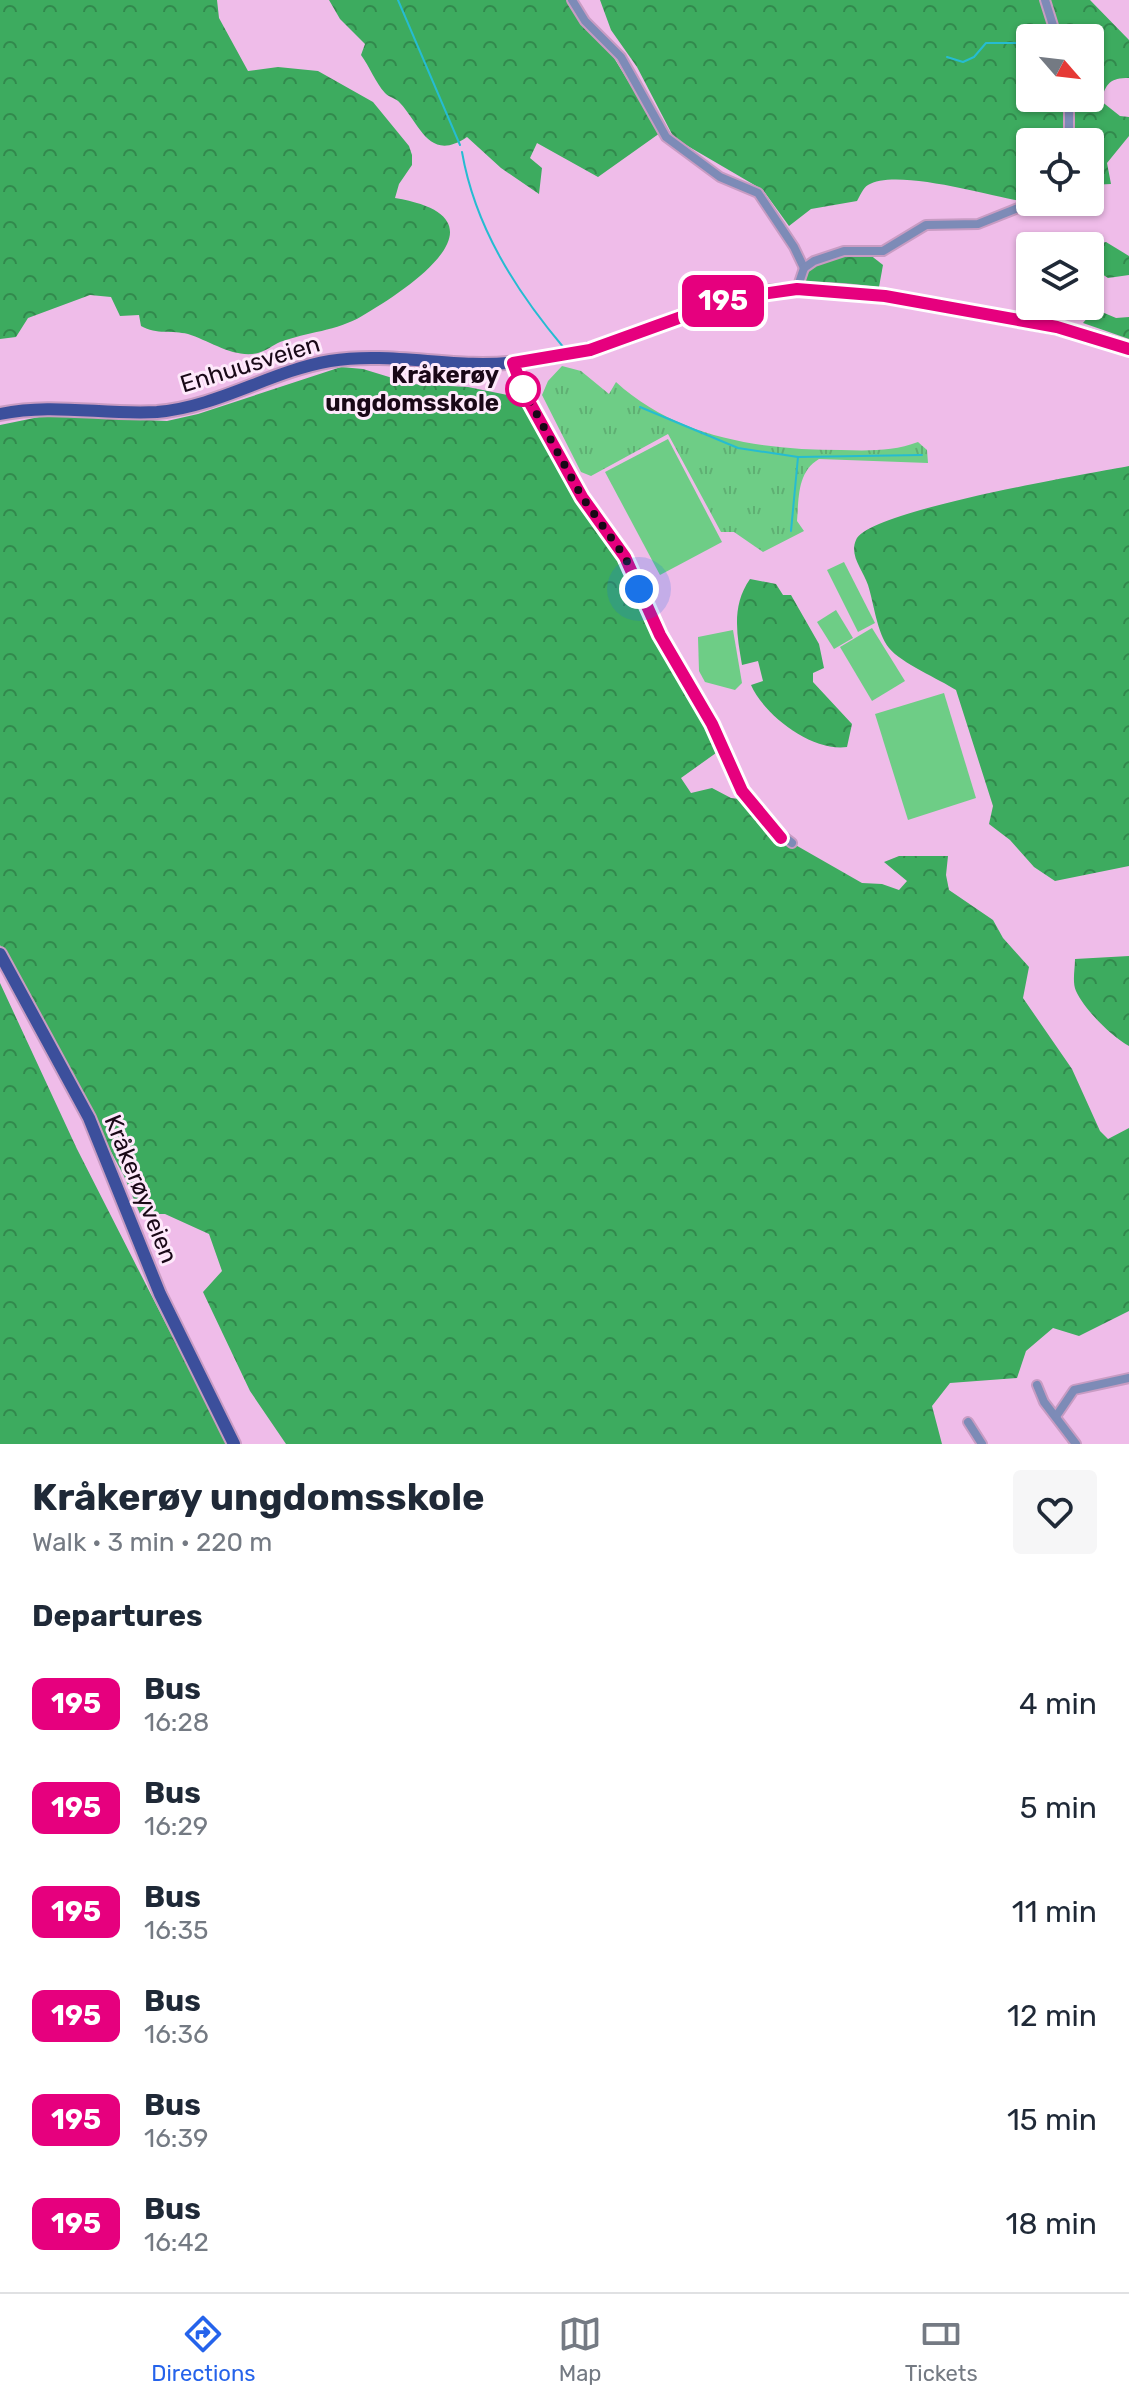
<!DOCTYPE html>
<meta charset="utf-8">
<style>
body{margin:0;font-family:Rubik,sans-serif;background:#f6f6f7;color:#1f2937;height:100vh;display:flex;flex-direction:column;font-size:30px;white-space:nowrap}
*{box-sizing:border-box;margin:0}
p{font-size:26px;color:#747a83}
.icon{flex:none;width:44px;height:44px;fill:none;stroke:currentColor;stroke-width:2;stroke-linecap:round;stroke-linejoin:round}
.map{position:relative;height:1444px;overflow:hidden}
.sheet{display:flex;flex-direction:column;background:#fff;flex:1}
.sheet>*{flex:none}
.badge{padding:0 16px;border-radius:12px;font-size:28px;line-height:52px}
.needle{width:52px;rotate:118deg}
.buttons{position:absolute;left:1016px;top:24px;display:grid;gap:16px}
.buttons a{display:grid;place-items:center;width:88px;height:88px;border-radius:8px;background:#fff;box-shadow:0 2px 6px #0004;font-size:40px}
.you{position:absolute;width:40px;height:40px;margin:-20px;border:6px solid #fff;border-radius:50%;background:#1a73e8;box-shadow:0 0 0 12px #1a73e833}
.map>.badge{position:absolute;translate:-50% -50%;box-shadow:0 0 0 4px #fff}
h2{padding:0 32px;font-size:30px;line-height:72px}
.round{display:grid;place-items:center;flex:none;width:84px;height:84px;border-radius:8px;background:#f6f6f7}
.summary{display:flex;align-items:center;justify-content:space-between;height:136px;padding:0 32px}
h1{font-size:38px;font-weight:700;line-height:60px}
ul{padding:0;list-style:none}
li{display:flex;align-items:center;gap:24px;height:104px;padding:0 32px}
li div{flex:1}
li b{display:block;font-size:30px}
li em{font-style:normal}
li .badge{min-width:88px;font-weight:700;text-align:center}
.menu{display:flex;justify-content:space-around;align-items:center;height:112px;border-top:2px solid #e0e1e3;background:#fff;font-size:22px;color:#747a83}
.menu a{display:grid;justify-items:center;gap:4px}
.menu .current{color:#2563eb}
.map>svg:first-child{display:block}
.grass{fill:url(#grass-tufts)}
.forest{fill:url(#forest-crowns);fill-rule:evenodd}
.green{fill:#6ecd86}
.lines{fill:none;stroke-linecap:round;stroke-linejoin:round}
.stream{stroke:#26bcd1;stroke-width:2}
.minor-casing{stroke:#c89cc3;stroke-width:12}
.primary-casing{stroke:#c89cc3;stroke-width:16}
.minor{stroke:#7d8bb7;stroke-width:8}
.primary{stroke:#3c4f9c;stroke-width:12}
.line-casing{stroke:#fff;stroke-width:18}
.line{stroke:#e6007e;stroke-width:12}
.walk{stroke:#190817;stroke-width:8;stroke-dasharray:0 14.4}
.stop-dot{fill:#fff;stroke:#e6007e;stroke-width:4}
.labels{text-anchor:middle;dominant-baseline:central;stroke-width:6;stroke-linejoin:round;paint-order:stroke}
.street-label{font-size:24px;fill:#190817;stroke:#fee9fb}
.stop-label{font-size:24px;font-weight:bold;fill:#190817;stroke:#fee9fb;text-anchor:end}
</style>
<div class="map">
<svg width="1129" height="1444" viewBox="0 0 1129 1444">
<defs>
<pattern id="grass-tufts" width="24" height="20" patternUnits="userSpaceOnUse" patternTransform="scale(2)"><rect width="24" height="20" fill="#6ecd86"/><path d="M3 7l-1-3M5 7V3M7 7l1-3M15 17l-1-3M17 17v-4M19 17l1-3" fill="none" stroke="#5faf73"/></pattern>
<pattern id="forest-crowns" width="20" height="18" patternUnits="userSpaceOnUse" patternTransform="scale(2)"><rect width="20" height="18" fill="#3dab5f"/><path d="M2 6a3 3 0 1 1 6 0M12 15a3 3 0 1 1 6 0" fill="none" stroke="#32894d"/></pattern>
</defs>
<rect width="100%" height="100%" fill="#efbce9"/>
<path class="grass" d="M562,366L581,371L609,394L616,382C677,438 762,450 841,450C870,451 894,451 918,442L927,450L928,463L819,459C797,472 799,498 797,521L804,531L763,552L734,532H721L668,434L591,476L581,472L542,395L548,381Z"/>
<g class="forest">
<path d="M0,0H217L219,18L248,71L278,67L318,71L373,102L409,146L412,155V165L399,184L395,198C514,218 410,288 362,316C337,331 307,332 280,342C273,345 266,351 258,353C235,359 210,341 188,334C172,330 157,335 141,326L139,315L120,316L111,297L90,295L28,318L16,337L0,339Z"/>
<path d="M329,0H570L603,40L660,133L598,177L537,143L530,158L542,168L539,194L501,168L467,137C429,163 420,124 400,103C396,98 390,98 385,93C375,82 370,67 361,55L365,44L340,19Z"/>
<path d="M600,0H1090L1129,40V78C1110,78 1106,83 1101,101L1120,116L1129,117V136L1107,163L1111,184L1090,185V142H1030V198L1020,201C987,195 895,168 868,185C863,188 860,196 857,201L811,209L789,226L763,190L674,138L637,67L611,30ZM1030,38H1090V98H1030Z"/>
<path d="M1106,242L1129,256V275L1108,278L1090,266V246Z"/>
<path d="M850,254H869L883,265L879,287L807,285L804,281L805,272L820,261Z"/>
<path d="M1095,309L1116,318L1129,317V339L1083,323Z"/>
<path d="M341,367L363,369L412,384L468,387L513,396L525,394L582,497L610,533L723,748L681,778L691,793L712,788L731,798L748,800L792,843L862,883L882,884L899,890L907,881L884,862L899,856H948L946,875L949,890L993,920L1003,938L1029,967L1023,998L1072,1069L1100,1131L1108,1139L1129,1128V1311L1079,1336L1053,1328L1026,1351L1017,1378L950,1383L932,1406L942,1444H286L250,1391L203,1292L222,1271L209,1234L165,1214H140L124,1176L0,945V425L44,416L167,421L198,414Z"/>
<path d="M1129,466V866L1055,881L1034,867L1010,840L989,824L993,806L956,690C939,679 901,663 889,648C877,633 874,604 868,585C863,570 849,556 856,540C868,510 1088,474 1129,466Z"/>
<path d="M750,579L776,584L783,595H791L819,644L824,668L813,673V682L852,724L847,747C812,752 764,715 751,685L763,681L758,661L742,665C737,635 731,606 750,579Z"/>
<path d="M1129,956V1046C1112,1037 1084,1009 1076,991C1072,982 1075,969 1075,959Z"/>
<path d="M0,983L77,1149L227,1444H0Z"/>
</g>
<g class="green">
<path d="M668,439L722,542L660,575L605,472Z"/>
<path d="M844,562L875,623L858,632L827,570Z"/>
<path d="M836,610L853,638L834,649L817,622Z"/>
<path d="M872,628L905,681L872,701L840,647Z"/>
<path d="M733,630L742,683L735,690L705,682L699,671L698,637Z"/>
<path d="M944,693L976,798L908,820L875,714Z"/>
</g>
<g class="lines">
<g class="stream">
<path d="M398,0L460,145"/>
<path d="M947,57L963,62L974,57L986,43H1030"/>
<path d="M1090,68L1102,82"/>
<path d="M462,152C475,227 516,291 564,348"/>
<path d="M640,407L738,448L798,457L922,455"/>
<path d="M791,531L798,457"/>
</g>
<defs>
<g id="minor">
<path d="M572,0L585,21L621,57L666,137L720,177L758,193L794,247L804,268"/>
<path d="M1045,0L1057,38"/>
<path d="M1069,98V142"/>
<path d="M797,289L804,268L814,261L844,251H883L926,225L978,224L1033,202"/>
<path d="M513,363L525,394L582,497L625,557L660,635L712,724L742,791L765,822L792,843"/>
<path d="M1037,1385L1044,1402L1076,1444"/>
<path d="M1057,1415L1074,1390L1129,1378"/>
<path d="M968,1422L982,1444"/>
</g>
<g id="primary">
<path d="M0,414C53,403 103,415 157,412C218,407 271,371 330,361C393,351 455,370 517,362C554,358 589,351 623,339C661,325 698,307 737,297C819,278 902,299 982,314C1032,323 1082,330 1129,349"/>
<path d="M0,954L89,1118L160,1294L234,1444"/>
</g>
</defs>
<use href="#minor" class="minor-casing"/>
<use href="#primary" class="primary-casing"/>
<use href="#minor" class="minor"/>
<use href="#primary" class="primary"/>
</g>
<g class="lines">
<defs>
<path id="line" d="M781,838L742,791L712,724L660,635L625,557L582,497L525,394L513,363L590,350L734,298L797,289L885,296L1057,327L1129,349"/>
</defs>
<use href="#line" class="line-casing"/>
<use href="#line" class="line"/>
<path class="walk" d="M523,389L582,497L625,557L639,589"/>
</g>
<circle class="stop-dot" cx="523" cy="389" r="16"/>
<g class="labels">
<g class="street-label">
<text transform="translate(250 364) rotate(-17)">Enhuusveien</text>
<text transform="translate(141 1189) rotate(68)">Kråkerøyveien</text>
</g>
<g class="stop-label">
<text x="499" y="375">Kråkerøy<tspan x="499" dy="28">ungdomsskole</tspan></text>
</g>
</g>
</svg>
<div class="buttons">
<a><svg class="needle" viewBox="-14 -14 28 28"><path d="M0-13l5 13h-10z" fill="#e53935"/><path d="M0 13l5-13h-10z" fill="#747a83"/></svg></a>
<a><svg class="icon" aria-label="locate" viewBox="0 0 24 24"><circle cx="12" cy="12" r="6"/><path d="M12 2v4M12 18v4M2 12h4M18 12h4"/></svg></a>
<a><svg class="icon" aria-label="layers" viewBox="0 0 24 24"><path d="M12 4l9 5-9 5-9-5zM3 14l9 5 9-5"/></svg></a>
</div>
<div class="you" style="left:639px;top:589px"></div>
<b class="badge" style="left:723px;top:301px;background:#e6007e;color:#fff">195</b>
</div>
<section class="sheet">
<div class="summary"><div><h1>Kråkerøy ungdomsskole</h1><p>Walk · 3 min · 220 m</p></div><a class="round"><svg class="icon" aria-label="heart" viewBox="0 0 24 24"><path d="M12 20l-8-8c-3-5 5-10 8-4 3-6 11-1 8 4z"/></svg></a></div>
<h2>Departures</h2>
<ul>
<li><span class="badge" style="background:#e6007e;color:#fff">195</span><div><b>Bus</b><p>16:28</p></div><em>4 min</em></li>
<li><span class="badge" style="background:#e6007e;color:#fff">195</span><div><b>Bus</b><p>16:29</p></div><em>5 min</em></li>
<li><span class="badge" style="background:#e6007e;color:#fff">195</span><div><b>Bus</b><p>16:35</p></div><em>11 min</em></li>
<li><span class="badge" style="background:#e6007e;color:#fff">195</span><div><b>Bus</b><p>16:36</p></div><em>12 min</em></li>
<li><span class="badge" style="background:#e6007e;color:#fff">195</span><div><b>Bus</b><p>16:39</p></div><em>15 min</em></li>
<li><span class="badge" style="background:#e6007e;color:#fff">195</span><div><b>Bus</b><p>16:42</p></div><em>18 min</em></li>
</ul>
</section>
<nav class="menu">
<a class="current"><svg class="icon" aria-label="directions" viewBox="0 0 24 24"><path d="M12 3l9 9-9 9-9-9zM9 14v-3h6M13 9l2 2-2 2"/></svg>Directions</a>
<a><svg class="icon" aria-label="map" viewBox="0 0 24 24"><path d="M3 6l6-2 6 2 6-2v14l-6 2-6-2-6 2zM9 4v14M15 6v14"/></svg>Map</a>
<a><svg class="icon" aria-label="tickets" viewBox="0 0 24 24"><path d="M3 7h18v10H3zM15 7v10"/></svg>Tickets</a>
</nav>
